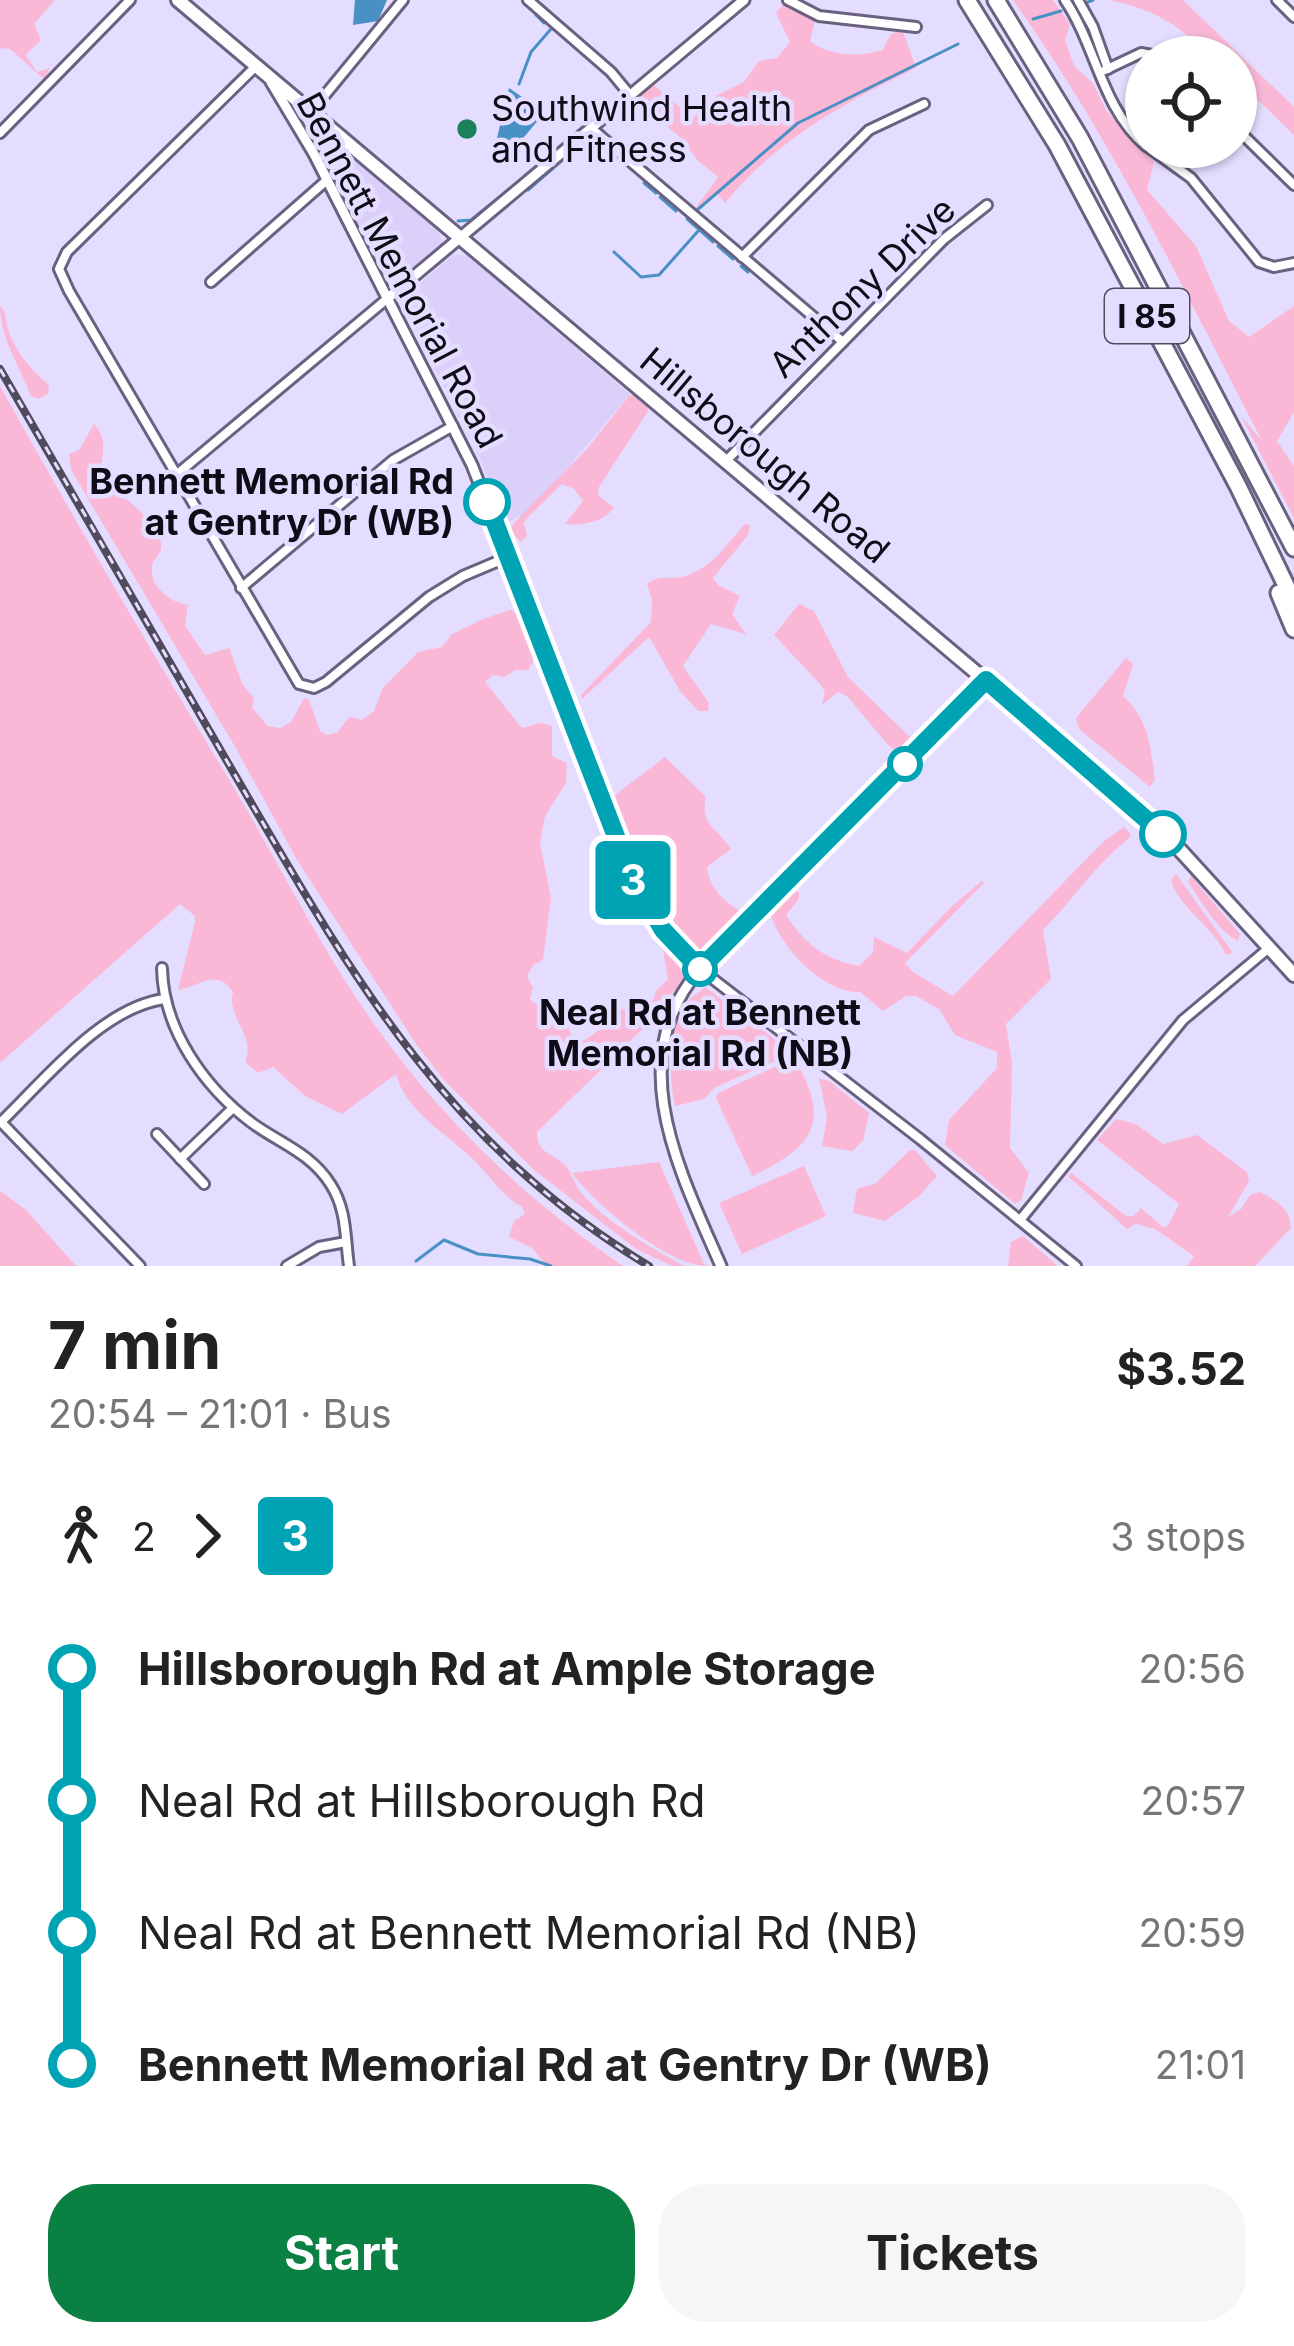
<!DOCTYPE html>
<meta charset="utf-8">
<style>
body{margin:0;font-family:Inter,sans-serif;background:#f6f6f6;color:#222;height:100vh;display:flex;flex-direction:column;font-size:45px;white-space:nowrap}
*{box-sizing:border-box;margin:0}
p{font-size:39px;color:#767676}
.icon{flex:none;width:66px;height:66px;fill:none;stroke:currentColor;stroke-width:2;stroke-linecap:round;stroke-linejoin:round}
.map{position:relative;height:1266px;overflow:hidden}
.side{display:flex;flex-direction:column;background:#fff;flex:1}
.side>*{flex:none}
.badge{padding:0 24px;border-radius:9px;font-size:42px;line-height:78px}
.controls{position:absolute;left:1125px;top:36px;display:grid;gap:24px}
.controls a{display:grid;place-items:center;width:132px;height:132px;border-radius:50%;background:#fff;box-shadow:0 3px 9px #0004;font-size:60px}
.map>.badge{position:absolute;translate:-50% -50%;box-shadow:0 0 0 6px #fff}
.legs{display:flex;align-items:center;gap:18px;height:132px;padding:0 48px;font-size:39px}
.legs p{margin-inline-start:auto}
.overview{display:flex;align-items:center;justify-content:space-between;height:204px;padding:0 48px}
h1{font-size:66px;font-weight:700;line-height:90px}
.button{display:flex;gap:24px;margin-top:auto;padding:24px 48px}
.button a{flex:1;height:138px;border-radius:48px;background:#0b8043;color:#fff;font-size:48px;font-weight:700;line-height:138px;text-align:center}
.button a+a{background:#f6f6f6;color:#222}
ul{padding:0 48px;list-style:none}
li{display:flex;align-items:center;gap:42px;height:132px;font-size:45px}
li i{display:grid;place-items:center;width:18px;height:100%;margin:0 15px;background:currentColor}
li i::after{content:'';width:30px;height:30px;margin:-15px;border:9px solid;border-radius:50%;background:#fff}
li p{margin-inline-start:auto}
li:first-child i{background:linear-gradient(#0000 50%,currentColor 0)}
li:last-child i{background:linear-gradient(currentColor 50%,#0000 0)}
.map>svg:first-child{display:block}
.built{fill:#dad0f9}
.green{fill:#fab8d6}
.water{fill:#4990c5}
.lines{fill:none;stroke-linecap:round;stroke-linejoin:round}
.stream{stroke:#4990c5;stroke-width:3}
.minor-casing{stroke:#69617f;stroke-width:14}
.tertiary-casing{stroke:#69617f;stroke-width:15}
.primary-casing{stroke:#69617f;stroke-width:18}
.motorway-casing{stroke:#69617f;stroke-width:21}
.minor{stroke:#fff;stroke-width:8}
.tertiary{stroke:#fff;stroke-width:9}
.primary{stroke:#fff;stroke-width:12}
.motorway{stroke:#fff;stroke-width:15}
.rail-casing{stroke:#4f4a5c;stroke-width:8}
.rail{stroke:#e5ddff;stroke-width:3;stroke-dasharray:9;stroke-linecap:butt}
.line-1-casing{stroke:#fff;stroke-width:27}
.line-1{stroke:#00a3b4;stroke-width:18}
.poi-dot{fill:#1a815b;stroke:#e5ddff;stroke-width:4.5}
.stop-1-dot{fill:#fff;stroke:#00a3b4;stroke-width:6}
.labels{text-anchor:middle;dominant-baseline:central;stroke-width:9;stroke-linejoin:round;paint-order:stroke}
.shield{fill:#e5ddff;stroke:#4f4b5d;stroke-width:3}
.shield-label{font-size:33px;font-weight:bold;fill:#0f0c17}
.poi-label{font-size:36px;fill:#0f0c17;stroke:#e5ddff;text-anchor:start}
.street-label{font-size:36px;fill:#0f0c17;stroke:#e5ddff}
.stop-label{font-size:36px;font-weight:bold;fill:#0f0c17;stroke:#e5ddff;text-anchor:end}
</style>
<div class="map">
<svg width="1294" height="1266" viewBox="0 0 1294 1266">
<rect width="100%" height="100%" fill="#e5ddff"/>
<g class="built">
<path d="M349,152L434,223L443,243L395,282L388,281L331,172Z"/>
<path d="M453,255H467L630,394L531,511L506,523L480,459L400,300Z"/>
</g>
<g class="green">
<path d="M0,0H55L34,24L41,40L25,55L37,72L50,68L44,79L10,49L0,48Z"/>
<path d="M1013,0H1053L1070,24L1065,40L1074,66L1093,83L1106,110L1154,162L1147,190L1196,246L1229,321L1249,337L1294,306V412L1277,441L1294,466V518L1241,416L1262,441C1185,292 1111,137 1013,0Z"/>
<path d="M1109,0H1183L1294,107V135L1236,79V57H1212C1176,24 1157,10 1109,0Z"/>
<path d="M783,5L815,20L810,41C830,57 860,57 883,50L890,35L902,29L916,68C845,102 775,141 725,203L717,194L701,209L696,207L718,177L697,160L683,140L634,97L650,82L693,118L717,95L744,82L759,61L777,58L790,42L776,13Z"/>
<path d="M0,305C8,316 5,323 10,335C18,355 32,371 49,385L48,394L38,399L31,396C19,364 0,339 0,305Z"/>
<path d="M0,386C73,518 150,649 228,778C278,861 320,949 377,1028C444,1122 528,1201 623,1266H547L532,1248L509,1237L514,1221L525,1214L522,1207C502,1196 489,1175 473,1159C446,1133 406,1112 396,1074L342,1114L305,1096L273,1067L258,1073L245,1062C257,1036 226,1018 233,992C216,967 200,987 178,990L195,922V916L180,904L0,1063Z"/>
<path d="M634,394L647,405L648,411L599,487L598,495L614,508C603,522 583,526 565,524L583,501L574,489L562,484L528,517L524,523L527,536L521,542L510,531L513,524L587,449L629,396Z"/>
<path d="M94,424C110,442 100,456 101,477C120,497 150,512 160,540C165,553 154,555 152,566C149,587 171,603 188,605L185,626L205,655L229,648L243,685L254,698L252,708L268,726L280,728L291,722L304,698L309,700L320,731L328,735L338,732L349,717L362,720L374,711L382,689L418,652L442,647L452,634L483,619L510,610L521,614C528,632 542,652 528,670H515L504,677L493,675L485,682L522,728L541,723L552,726V756L567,763L566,783L545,816L540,843L551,898L543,960L533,965L527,976L533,988L530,1000C553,1016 564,1009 573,1040L582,1042L605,1026L599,1005L623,1009L634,1016L632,1023L650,1007L656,991L668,979L662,945L688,972L656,1016L537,1132C537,1155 553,1152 566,1166C571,1172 575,1184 580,1191C606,1223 649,1246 684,1266H672L636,1249L534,1170L443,1079L416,1044L297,860L234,745L71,470L69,454L79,450Z"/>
<path d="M745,524L750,525L748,535L713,578L718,585L740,596L732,614L746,634L711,624L683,666L709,703L708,711H698L680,691L649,637L582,699L581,695L651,622L652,600L647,584C661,573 670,581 685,576C711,569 727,544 745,524Z"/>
<path d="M799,604L814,611L848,677L912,739L899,753L888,745L847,696L838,692L822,705L825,692L820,684L774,635Z"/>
<path d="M1126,658L1133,664L1123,696C1149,720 1150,745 1155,779L1150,787L1079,729L1076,718Z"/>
<path d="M665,757L706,797C699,825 718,828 731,849L707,867C709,887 723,902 741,911C737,916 731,919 727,925C714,940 713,953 689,953C678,941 664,930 655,917C639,893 606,826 611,798Z"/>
<path d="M1124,827L1131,834L1128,839C1094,866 1073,900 1043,930L1051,979L1006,1024L1012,1063L1010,1148L1029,1173L1021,1200L1015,1204L945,1145L949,1120L997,1068V1052L955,1035L939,1009L916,996H906L883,1011L860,992C825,994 781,948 771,916L795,891L799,892V899L786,915C806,945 824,959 859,966L873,952L874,937L907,953L952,906L982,881L984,883L905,963L913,972L953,996L1104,841Z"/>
<path d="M1176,874L1233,953L1226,955C1212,924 1183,913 1171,881Z"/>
<path d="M1191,876L1240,934L1238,941C1217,930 1202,902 1188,882Z"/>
<path d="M705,987L793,1053L714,1088L704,1099L675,1106C669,1077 666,1023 690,999C694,994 701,992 705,987Z"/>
<path d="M794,1058C832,1122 814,1147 752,1176L716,1098L718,1093Z"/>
<path d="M819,1078L829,1081L869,1113L863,1141L852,1151L822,1146L827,1117Z"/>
<path d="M1116,1119L1136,1124L1163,1144L1197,1135L1247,1172L1249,1181L1228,1217L1241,1209L1250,1195L1260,1192C1276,1201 1290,1207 1291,1228L1255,1266H1187L1194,1256L1155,1229L1136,1224L1127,1229L1068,1176L1071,1173L1126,1216H1134L1141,1208L1163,1227L1168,1226L1179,1204L1097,1140Z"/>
<path d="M910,1150H915L937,1176L918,1197L885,1221L853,1213L857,1189L876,1183Z"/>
<path d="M659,1162L704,1264L707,1266C668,1266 596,1205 572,1173Z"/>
<path d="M804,1166L826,1216L742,1254L719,1203Z"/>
<path d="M0,1191L26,1210L76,1266H0Z"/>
<path d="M1023,1236L1058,1266H1008L1011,1242Z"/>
</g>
<g class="water">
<path d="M355,0H387L378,21L353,25Z"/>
<path d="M509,88L537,107L540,118L515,148L506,149L497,138Z"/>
</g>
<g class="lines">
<g class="stream">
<path d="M1088,2L1093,0"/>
<path d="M539,3L556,18"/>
<path d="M536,15L544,23"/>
<path d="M1033,19L1061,11"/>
<path d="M519,84L531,52L551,29"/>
<path d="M591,119L608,106"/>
<path d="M616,144L600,128L626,105"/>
<path d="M644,183L656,193"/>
<path d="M528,190L591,135"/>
<path d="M505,193L584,126"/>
<path d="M660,197L676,211"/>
<path d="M682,200L694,210"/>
<path d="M696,211L798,123L958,44"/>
<path d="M687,219L713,242"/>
<path d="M458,221L471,220L497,199"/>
<path d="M718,246L733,259"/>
<path d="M614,252L641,277L659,275L699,230"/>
<path d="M741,266L748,272"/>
<path d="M416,1261L444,1240L478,1254L530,1259L551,1266"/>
</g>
<defs>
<g id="minor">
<path d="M528,0L611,72L630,95"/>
<path d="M788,0L819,16L916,27"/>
<path d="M1065,0C1097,48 1101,107 1146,146"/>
<path d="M1078,0L1093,27L1108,69"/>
<path d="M1277,0L1294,17"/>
<path d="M255,67L67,252L59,269L69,291L299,684L314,688L326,682L429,597L463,576L508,557"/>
<path d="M1105,70L1141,53L1163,57"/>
<path d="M311,112L403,0"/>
<path d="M591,128L843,342"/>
<path d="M1236,128L1294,185"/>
<path d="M0,133L130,0"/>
<path d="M1148,147L1191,178L1259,262L1274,267L1294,263"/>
<path d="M742,257L869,130L924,104"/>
<path d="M211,282L327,180"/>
<path d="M726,461L944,239L987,205"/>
<path d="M176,475L388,298"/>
<path d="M241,588L393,460L453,426"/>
<path d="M162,968C163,1029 204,1087 252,1123C281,1144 311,1153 331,1185C347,1210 345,1238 349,1266"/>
<path d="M700,969L920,1139L1076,1266"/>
<path d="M1,1122L140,1266"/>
<path d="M0,1123C44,1081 101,1008 164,999"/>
<path d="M157,1134L204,1184"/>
<path d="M180,1159L233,1108"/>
<path d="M1020,1220L1183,1020L1269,948"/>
<path d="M287,1266L319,1247L346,1242"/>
</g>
<g id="tertiary">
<path d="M271,82L314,154L472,465L632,878L663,930L700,969"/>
<path d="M388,298L744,0"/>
<path d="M721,1266C680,1172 621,1059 700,969L986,680"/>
</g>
<path id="primary" d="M178,0L1112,787L1181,851L1294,975"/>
<g id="motorway">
<path d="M967,0L1057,145L1238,486L1294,602"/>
<path d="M996,0L1080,138L1294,548"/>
<path d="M1279,593L1294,629"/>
</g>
</defs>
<use href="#minor" class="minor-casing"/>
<use href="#tertiary" class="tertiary-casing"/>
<use href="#primary" class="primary-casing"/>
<use href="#motorway" class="motorway-casing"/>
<use href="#minor" class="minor"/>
<use href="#tertiary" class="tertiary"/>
<use href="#primary" class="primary"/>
<use href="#motorway" class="motorway"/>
<defs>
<path id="rail" d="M0,369C77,500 152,632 228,763C347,967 440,1140 649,1266"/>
</defs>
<use href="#rail" class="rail-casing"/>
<use href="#rail" class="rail"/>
</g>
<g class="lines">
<defs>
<path id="line-1" d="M487,502L632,878L663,930L700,969L986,680L1163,834"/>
</defs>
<use href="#line-1" class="line-1-casing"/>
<use href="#line-1" class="line-1"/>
</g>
<circle class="poi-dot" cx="467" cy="129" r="12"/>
<g class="stop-1-dot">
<circle cx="487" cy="502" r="21"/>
<circle cx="905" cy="764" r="15"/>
<circle cx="1163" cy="834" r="21"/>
<circle cx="700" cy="969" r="15"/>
</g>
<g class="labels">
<rect class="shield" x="1105" y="289" width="84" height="54" rx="9"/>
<g class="shield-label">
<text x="1147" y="316">I 85</text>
</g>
<g class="poi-label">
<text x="491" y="108">Southwind Health<tspan x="491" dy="41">and Fitness</tspan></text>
</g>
<g class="street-label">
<text transform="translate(400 270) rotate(62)">Bennett Memorial Road</text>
<text transform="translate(862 287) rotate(-44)">Anthony Drive</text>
<text transform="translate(765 455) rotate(40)">Hillsborough Road</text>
</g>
<g class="stop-label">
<text x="454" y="481">Bennett Memorial Rd<tspan x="454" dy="41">at Gentry Dr (WB)</tspan></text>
<text x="700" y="1012" text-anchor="middle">Neal Rd at Bennett<tspan x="700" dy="41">Memorial Rd (NB)</tspan></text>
</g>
</g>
</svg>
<div class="controls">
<a><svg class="icon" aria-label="locate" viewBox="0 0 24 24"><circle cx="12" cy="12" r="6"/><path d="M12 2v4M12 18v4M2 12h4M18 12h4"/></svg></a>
</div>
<b class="badge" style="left:633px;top:880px;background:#00a3b4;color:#fff">3</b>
</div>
<section class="side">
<div class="overview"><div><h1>7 min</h1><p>20:54 – 21:01 · Bus</p></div><b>$3.52</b></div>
<div class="legs"><svg class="icon" aria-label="walk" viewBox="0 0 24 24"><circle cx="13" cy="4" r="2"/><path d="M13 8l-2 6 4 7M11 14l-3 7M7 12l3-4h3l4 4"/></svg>2<svg class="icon" aria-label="forward" viewBox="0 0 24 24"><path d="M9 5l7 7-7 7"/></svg><b class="badge" style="background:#00a3b4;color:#fff">3</b><p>3 stops</p></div>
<ul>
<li><i style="color:#00a3b4"></i><b>Hillsborough Rd at Ample Storage</b><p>20:56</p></li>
<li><i style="color:#00a3b4"></i><span>Neal Rd at Hillsborough Rd</span><p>20:57</p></li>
<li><i style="color:#00a3b4"></i><span>Neal Rd at Bennett Memorial Rd (NB)</span><p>20:59</p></li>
<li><i style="color:#00a3b4"></i><b>Bennett Memorial Rd at Gentry Dr (WB)</b><p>21:01</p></li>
</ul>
<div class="button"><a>Start</a><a>Tickets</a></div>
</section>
